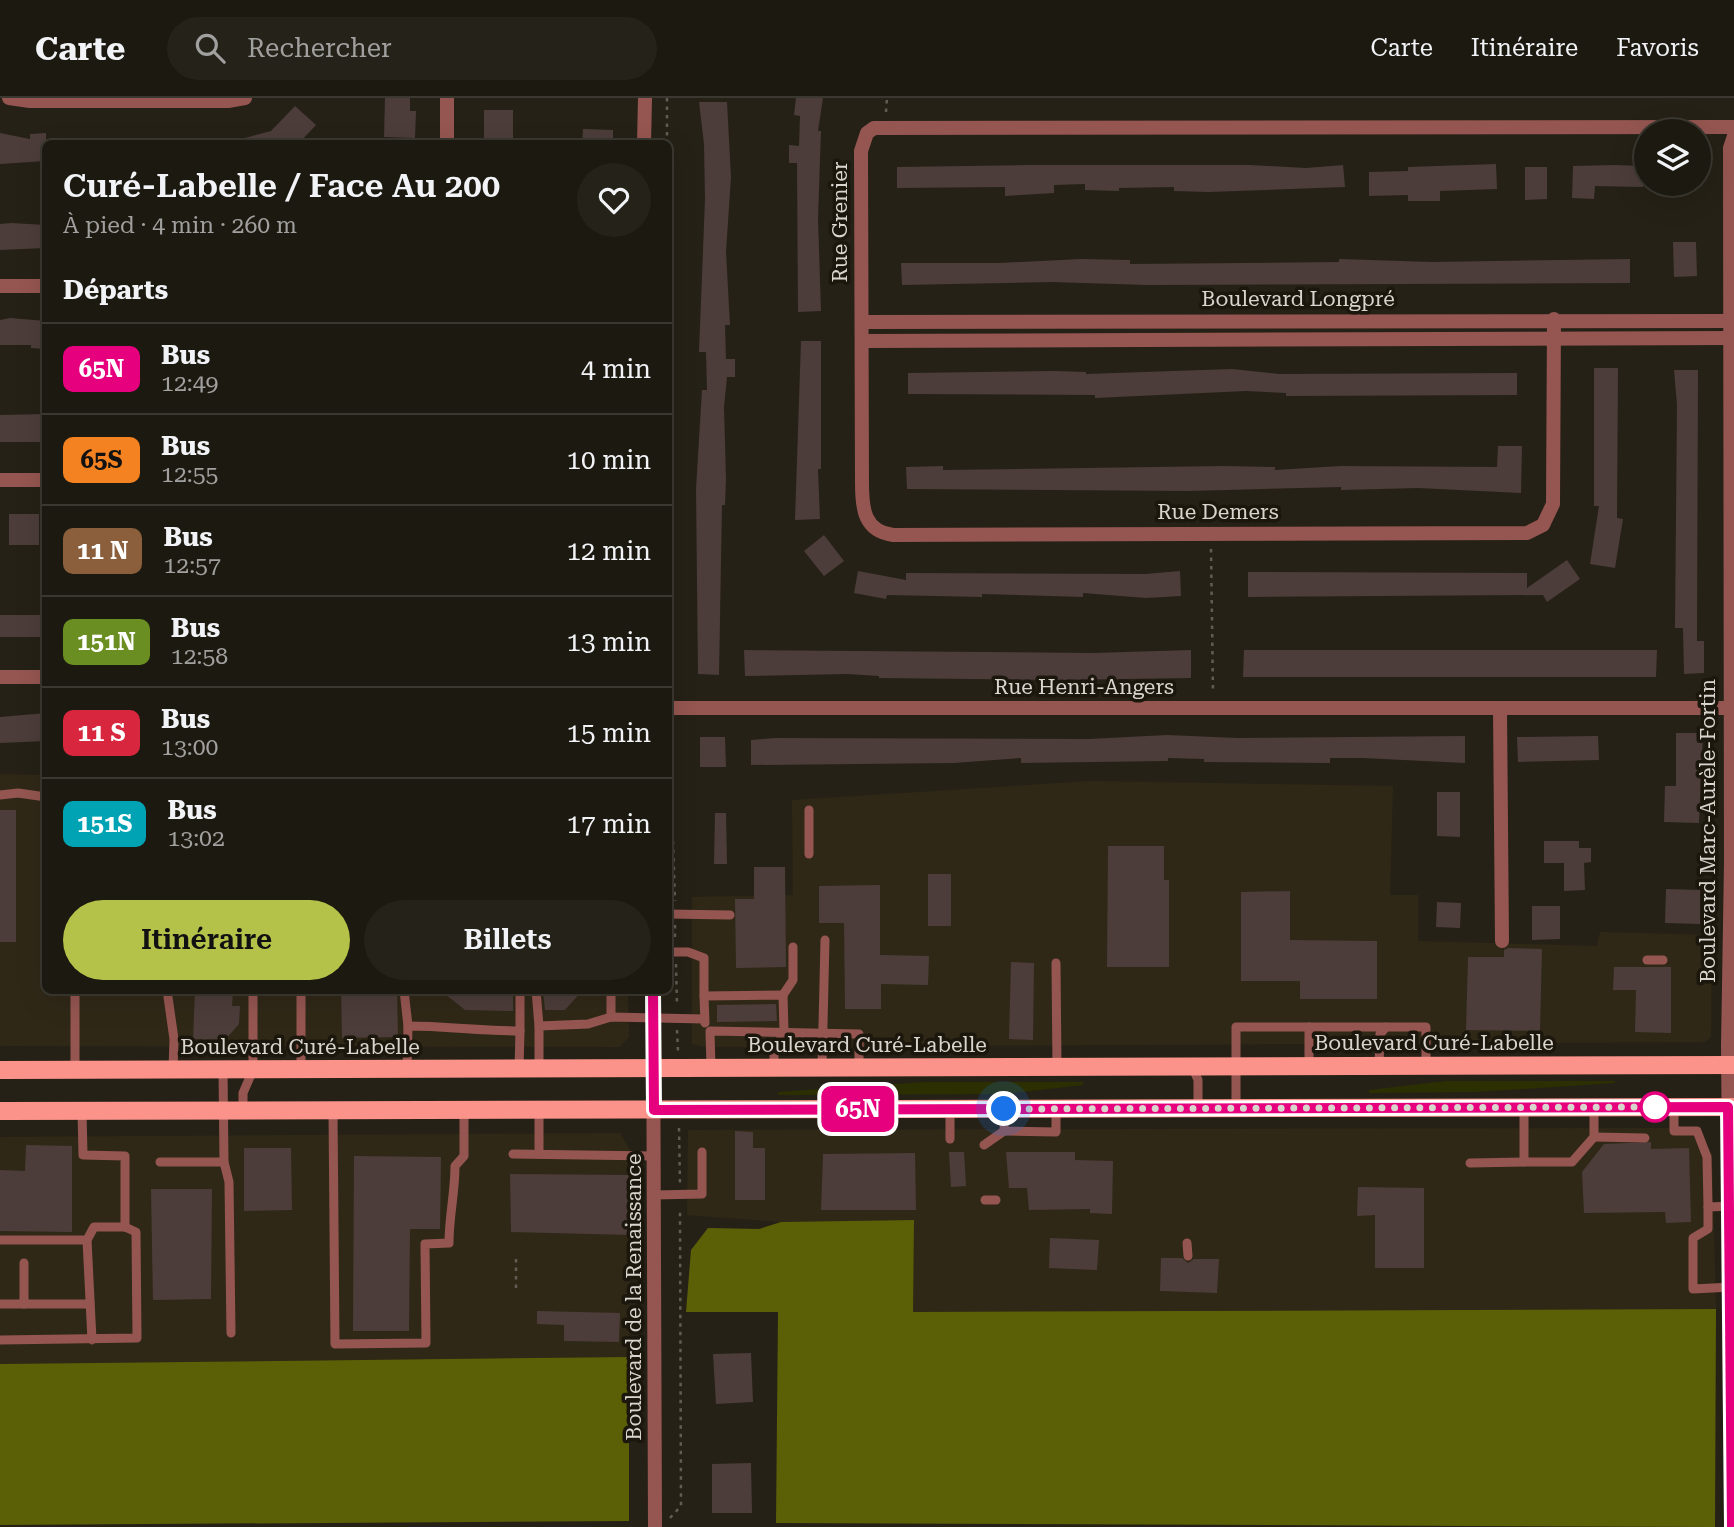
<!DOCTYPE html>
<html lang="fr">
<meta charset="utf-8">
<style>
body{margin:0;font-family:"Roboto Serif",serif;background:#252219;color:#f1f3f6;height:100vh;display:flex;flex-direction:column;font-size:26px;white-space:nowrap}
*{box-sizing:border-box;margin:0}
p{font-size:23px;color:#a0a09f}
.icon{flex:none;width:38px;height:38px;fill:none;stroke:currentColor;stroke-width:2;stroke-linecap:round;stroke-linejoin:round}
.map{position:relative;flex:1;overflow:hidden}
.side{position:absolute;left:42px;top:42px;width:630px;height:854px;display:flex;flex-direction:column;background:#1c1910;border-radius:10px;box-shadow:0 7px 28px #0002,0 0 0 2px #3a3830}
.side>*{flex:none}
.badge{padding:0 14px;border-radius:10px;font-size:24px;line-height:46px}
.tools{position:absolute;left:1634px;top:21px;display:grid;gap:14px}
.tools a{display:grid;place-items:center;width:77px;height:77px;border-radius:50%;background:#1c1910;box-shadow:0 7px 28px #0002,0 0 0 2px #3a3830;font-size:35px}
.you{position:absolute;width:35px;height:35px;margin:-18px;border:5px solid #fff;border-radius:50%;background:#1a73e8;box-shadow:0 0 0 10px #1a73e833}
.map>.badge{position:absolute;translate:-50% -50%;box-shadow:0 0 0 4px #fff}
h2{padding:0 21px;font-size:26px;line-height:63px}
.round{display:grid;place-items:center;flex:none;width:74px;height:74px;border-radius:37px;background:#252219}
.headline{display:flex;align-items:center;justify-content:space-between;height:119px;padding:0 21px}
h1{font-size:33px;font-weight:600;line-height:52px}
.action{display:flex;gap:14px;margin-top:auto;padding:14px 21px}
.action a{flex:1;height:80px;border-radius:42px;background:#b5c24a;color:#111;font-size:28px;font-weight:600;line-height:80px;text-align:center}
.action a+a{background:#252219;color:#f1f3f6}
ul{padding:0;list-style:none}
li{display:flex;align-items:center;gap:21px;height:91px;padding:0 21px;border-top:2px solid #3a3830}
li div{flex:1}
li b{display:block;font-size:26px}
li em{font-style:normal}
li .badge{min-width:77px;font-weight:700;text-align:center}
header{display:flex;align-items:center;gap:42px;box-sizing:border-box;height:98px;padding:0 35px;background:#1c1910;border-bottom:2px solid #3a3830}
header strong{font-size:33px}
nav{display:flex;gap:38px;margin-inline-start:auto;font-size:24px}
.search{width:490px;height:63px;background:#252219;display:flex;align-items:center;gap:18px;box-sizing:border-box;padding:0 24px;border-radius:38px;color:#a0a09f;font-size:26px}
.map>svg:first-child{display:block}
.built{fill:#302817}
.green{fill:#2c2f01}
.forest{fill:#5b6007}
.building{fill:#4c3d3a}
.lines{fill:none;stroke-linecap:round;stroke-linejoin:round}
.path{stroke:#615d53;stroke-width:2.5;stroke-dasharray:3.5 5;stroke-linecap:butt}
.service{stroke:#955651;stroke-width:9}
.minor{stroke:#955651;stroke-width:14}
.tertiary{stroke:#955651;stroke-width:14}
.primary{stroke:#fc938b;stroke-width:18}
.line-casing{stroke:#fff;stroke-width:16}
.line{stroke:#e6007e;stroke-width:10}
.walk{stroke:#d9d5ce;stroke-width:7;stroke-dasharray:0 12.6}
.stop-dot{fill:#fff;stroke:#e6007e;stroke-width:3.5}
.labels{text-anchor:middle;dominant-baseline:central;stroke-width:7;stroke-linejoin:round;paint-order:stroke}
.street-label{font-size:21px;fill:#d9d5ce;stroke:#1c170d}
</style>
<header>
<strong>Carte</strong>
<div class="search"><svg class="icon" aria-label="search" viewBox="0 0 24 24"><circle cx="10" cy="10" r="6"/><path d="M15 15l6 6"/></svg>Rechercher</div>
<nav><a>Carte</a><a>Itinéraire</a><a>Favoris</a></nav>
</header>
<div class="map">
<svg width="1734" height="1429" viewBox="0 0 1734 1429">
<rect width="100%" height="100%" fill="#262116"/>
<g class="built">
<path d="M0,676L45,677L46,892L628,893L629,939L619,949L0,948Z"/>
<path d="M1091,683L1393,688L1390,797H1418V843L1597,848L1600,834L1712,837L1711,939L1705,944L705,949L692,946V799L793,797L792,702Z"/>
<path d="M1696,1030L1712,1056L1716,1211L912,1214L914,1122L781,1124L687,1117L688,1032Z"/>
<path d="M620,1035L630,1052L629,1259L0,1266V1039Z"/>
</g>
<g class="green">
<path d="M1446,983H1615V985L1476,994L1369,995V992Z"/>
<path d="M926,984H1083V987L1004,996L778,997V994Z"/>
</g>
<g class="forest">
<path d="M914,1122L913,1214L1716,1211L1715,1429L776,1425L778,1214H686L691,1152L708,1130L759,1131L781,1124Z"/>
<path d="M629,1259V1423L0,1427V1266Z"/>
</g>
<g class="building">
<path d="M385,0H410V13H416L415,40L384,39Z"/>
<path d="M796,0H823L818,33H821L818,120L821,213L798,214L797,65H789V47L799,48L800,18L794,17Z"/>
<path d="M699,4H727L731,79L726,154L730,227H725L726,261H735V279H727L724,309L726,382L725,407H722L719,577L698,576L696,391L702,292H707L706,254H699L705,101L704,46Z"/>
<path d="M295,8L316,27L298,46H242L241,41L271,33Z"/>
<path d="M484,12H513V41L484,40Z"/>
<path d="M583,31L613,32V46H582Z"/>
<path d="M0,35L30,41V36L46,35V63L0,66Z"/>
<path d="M1496,66L1497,91L1440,93V103H1408V97L1369,98V74L1408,73V69Z"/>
<path d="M1029,67H1249L1306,70L1343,67L1345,89L1208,94L1174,93V89L1119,90V93L1085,92V86L1054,87V95L1005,98V89L897,90V69Z"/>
<path d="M1615,67L1644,68L1643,89L1595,88L1594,101L1572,100L1573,68Z"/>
<path d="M1525,69H1547V101L1525,102Z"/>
<path d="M11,125L46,127V150L0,152V126Z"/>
<path d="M1673,144H1696L1697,178L1674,179Z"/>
<path d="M1081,161L1130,162V166L1339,164V161L1432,164L1630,161V185L1148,187L1051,184L902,187L901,165H999Z"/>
<path d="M10,220L46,223V251L31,250V247H0V222Z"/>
<path d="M801,243H821V371H818L820,421L795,422Z"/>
<path d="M1594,270H1618L1617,420L1623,421L1615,470L1590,466L1599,408H1594Z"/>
<path d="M1232,271L1279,276L1517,275V297L1286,298V295L1246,293L1095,300V297L908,296V275L1054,273L1086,274V276Z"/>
<path d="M1674,272H1698L1697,543H1704V575L1684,576L1683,530H1675L1677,307Z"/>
<path d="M46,316V344H0V317Z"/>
<path d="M1498,348H1522L1521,395L1418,390L1341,392V389L1189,393L907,391L906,369L943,368V372L1224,368L1275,369V372L1341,368L1497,369Z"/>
<rect x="9" y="416" width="30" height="31"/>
<path d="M824,437L844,463L824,478L804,453Z"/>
<path d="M1567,462L1580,481L1547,504L1543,497L1248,499V474L1527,475V490Z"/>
<path d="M858,473L906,482V475L1145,476L1180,473L1181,498L1146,500L1083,495V499L982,496V499L887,497L886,501L854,495Z"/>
<rect x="0" y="517" width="46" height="22"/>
<path d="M744,552L1093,555L1191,552V580L1059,582L879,580V578L847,576L745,578Z"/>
<path d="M1244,552H1657L1656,579H1243Z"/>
<path d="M46,615V643L0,645V619Z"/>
<path d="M1676,635H1703L1699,725L1664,724L1665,688H1676Z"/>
<path d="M1167,637L1237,640L1465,638V665L1363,660H1330V665L1204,664V661L1168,660V663L1021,665V660L954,665L751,667V642L776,640L1089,641Z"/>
<path d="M1598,638L1599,662L1518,664L1517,639Z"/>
<path d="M700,639H725L726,669H700Z"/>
<path d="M1437,694H1460V739L1437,738Z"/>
<rect x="0" y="712" width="16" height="132"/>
<path d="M715,715H726L727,766H714Z"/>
<path d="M1544,743H1579V750H1591V764L1584,765L1585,792L1564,793V765H1544Z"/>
<path d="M1108,748H1164V782H1169V869H1107Z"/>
<path d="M754,769H785L786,869L736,870L735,801H754Z"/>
<rect x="928" y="776" width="23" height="52"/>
<path d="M880,787V857L929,858L928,887L881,886V911H845L844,825H819V788Z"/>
<path d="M1666,791L1700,792V826L1665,825Z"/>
<path d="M1290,793V842L1377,843V901H1300V883H1241V794Z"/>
<path d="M1437,804L1461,805L1460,830L1436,829Z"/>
<path d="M1532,808H1560V841L1532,842Z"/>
<path d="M1508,850L1542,851L1540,933L1466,932L1468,859H1504V852Z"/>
<path d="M1011,864L1034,865L1033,942L1009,941Z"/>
<path d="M1614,869H1671V935L1635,934L1636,892H1613Z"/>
<path d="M195,892H233L232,908H240L239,926L225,942L193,941Z"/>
<path d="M341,892H397L398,939L342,940Z"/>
<path d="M440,892H513V913L465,912Z"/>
<path d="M543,892H583L565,912H545Z"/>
<path d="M776,906L777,923L717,924V907Z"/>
<path d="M735,1033L753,1034V1050H765V1102H735Z"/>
<path d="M1651,1044V1051L1689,1050L1691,1124L1666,1125L1665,1114L1584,1115L1582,1074L1604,1046Z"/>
<path d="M26,1047L72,1048V1134L0,1133V1072L25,1073Z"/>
<path d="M244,1050H291L292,1112L244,1113Z"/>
<path d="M949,1054H964L966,1088L951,1089Z"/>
<path d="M1006,1054H1075V1062L1113,1063L1112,1116L1090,1115V1111L1029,1112L1027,1090H1009Z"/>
<path d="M915,1055L916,1112H821L823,1056Z"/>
<path d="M354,1058L441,1059L440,1131H410L409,1233H353Z"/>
<path d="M510,1076L631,1077V1137L511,1134Z"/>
<path d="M1358,1089L1424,1090V1170H1375V1117L1357,1118Z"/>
<path d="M151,1091H212L211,1201L153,1202Z"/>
<path d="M1050,1140L1099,1142L1097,1172L1049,1170Z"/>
<path d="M1161,1160H1182L1188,1165L1194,1161H1219L1217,1195L1160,1193Z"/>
<path d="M537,1213L620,1215L619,1244L564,1243V1227L537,1226Z"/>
<path d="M751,1255L753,1304L716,1306L713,1256Z"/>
<path d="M751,1365L752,1415H712V1366Z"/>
</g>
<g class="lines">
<g class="path">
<path d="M886,14L887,0"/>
<path d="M667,46V0"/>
<path d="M668,312L669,593"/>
<path d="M1211,451L1213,595"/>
<path d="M669,624L675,803"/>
<path d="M675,827V842"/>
<path d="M676,866L677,908"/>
<path d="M677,932L678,953"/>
<path d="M679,1030L680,1086"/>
<path d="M516,1190V1160"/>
<path d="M670,1420L681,1408L680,1110"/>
</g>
<g class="service">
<path d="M0,697L18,695L46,699"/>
<path d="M809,712V756"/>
<path d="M668,816L730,817"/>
<path d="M668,854H688L704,860V898"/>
<path d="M1647,862H1663"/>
<path d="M1056,865L1057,969"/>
<path d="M75,892V972"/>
<path d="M167,892L174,941L173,972"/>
<path d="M404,892L408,928"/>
<path d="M520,892V933"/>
<path d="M536,892L539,928"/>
<path d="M783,897L793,882V849"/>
<path d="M611,919V892"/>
<path d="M705,925L704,898L783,897L784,933L774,954V970"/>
<path d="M1192,968L1198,982V1010"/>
<path d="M1309,968V929H1426V968"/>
<path d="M1379,968L1380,936L1386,929"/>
<path d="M822,969L825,842"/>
<path d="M711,970L710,933L859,936V970"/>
<path d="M407,971L408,928C446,928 481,933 520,933L519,971"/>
<path d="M539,971V928L588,926L611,919L704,921"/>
<path d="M301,972V892"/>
<path d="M1524,1009V1064H1572L1594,1039V1009"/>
<path d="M1674,1009V1033H1697L1707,1059L1708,1109L1732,1108"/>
<path d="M1236,1010V929H1309"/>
<path d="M950,1011V1041"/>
<path d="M1005,1011L1004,1033L1056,1034V1010"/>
<path d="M82,1013L83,1057L125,1058V1129"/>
<path d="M243,1013V995L253,972V892"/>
<path d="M333,1013L335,1246L426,1245L425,1146L449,1145C449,1118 455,1095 455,1068L464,1058V1013"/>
<path d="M1594,1039L1645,1040"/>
<path d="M984,1047L1004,1033"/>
<path d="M513,1056L654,1058"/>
<path d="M539,1056V1012"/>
<path d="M160,1064H224L223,972"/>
<path d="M224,1064L229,1084L231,1235"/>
<path d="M1470,1065L1524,1064"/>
<path d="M654,1097L702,1096V1054"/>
<path d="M985,1102H996"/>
<path d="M1708,1109V1131L1693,1140V1191L1732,1189"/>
<path d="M0,1142H87"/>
<path d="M1187,1145L1188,1158"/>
<path d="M24,1165V1206"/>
<path d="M0,1206H90"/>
<path d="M0,1242L137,1240L136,1134L125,1129H94L87,1142L92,1242"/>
</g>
<g class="minor">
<path d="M9,0L30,3H228L245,0"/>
<path d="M447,46V0"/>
<path d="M0,188H46"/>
<path d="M1554,221L1553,406L1543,427L1527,435L893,437C864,433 862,411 862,385L861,53L867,35L874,30L1734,29"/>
<path d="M862,224L1734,223"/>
<path d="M862,243L1734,240"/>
<path d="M0,382H46"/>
<path d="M0,579H46"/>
<path d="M668,610H1734"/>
<path d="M1500,611L1502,843"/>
<path d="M1732,1429L1728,948L1731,765L1730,50L1734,38"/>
</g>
<g class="tertiary">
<path d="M644,46L645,0"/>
<path d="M653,892L655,1429"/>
</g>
<g class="primary">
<path d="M0,972L1734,967"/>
<path d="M0,1013L1734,1009"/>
</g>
</g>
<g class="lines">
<defs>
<path id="line" d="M653,892L654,1012L1728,1009L1732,1429"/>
</defs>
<use href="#line" class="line-casing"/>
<use href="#line" class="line"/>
<path class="walk" d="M1004,1011L1655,1009"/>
</g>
<circle class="stop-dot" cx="1655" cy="1009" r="14"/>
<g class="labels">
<g class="street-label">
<text transform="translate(840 124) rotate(-90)">Rue Grenier</text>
<text x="1298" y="201">Boulevard Longpré</text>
<text x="1218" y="414">Rue Demers</text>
<text x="1084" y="589">Rue Henri-Angers</text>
<text transform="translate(1708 733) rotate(-90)">Boulevard Marc-Aurèle-Fortin</text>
<text x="1434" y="945">Boulevard Curé-Labelle</text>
<text x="867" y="947">Boulevard Curé-Labelle</text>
<text x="300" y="949">Boulevard Curé-Labelle</text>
<text transform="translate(634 1199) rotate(-90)">Boulevard de la Renaissance</text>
</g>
</g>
</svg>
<div class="tools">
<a><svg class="icon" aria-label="layers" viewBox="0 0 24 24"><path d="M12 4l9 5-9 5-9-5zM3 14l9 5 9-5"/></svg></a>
</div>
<div class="you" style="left:1004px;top:1011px"></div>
<b class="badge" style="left:858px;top:1011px;background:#e6007e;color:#fff">65N</b>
<section class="side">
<div class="headline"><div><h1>Curé-Labelle / Face Au 200</h1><p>À pied · 4 min · 260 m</p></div><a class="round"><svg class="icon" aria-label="heart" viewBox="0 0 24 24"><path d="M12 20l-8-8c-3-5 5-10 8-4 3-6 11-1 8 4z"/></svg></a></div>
<h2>Départs</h2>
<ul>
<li><span class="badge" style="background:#e6007e;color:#fff">65N</span><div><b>Bus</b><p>12:49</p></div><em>4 min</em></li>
<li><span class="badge" style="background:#f58220;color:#111">65S</span><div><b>Bus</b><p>12:55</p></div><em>10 min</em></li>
<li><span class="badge" style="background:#8b5e3c;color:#fff">11 N</span><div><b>Bus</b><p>12:57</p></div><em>12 min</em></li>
<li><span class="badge" style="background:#6b8e23;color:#fff">151N</span><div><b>Bus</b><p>12:58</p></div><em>13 min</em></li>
<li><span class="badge" style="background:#d7263d;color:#fff">11 S</span><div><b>Bus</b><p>13:00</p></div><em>15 min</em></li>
<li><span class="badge" style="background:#00a3b4;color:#fff">151S</span><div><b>Bus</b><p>13:02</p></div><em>17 min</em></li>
</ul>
<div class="action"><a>Itinéraire</a><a>Billets</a></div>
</section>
</div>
